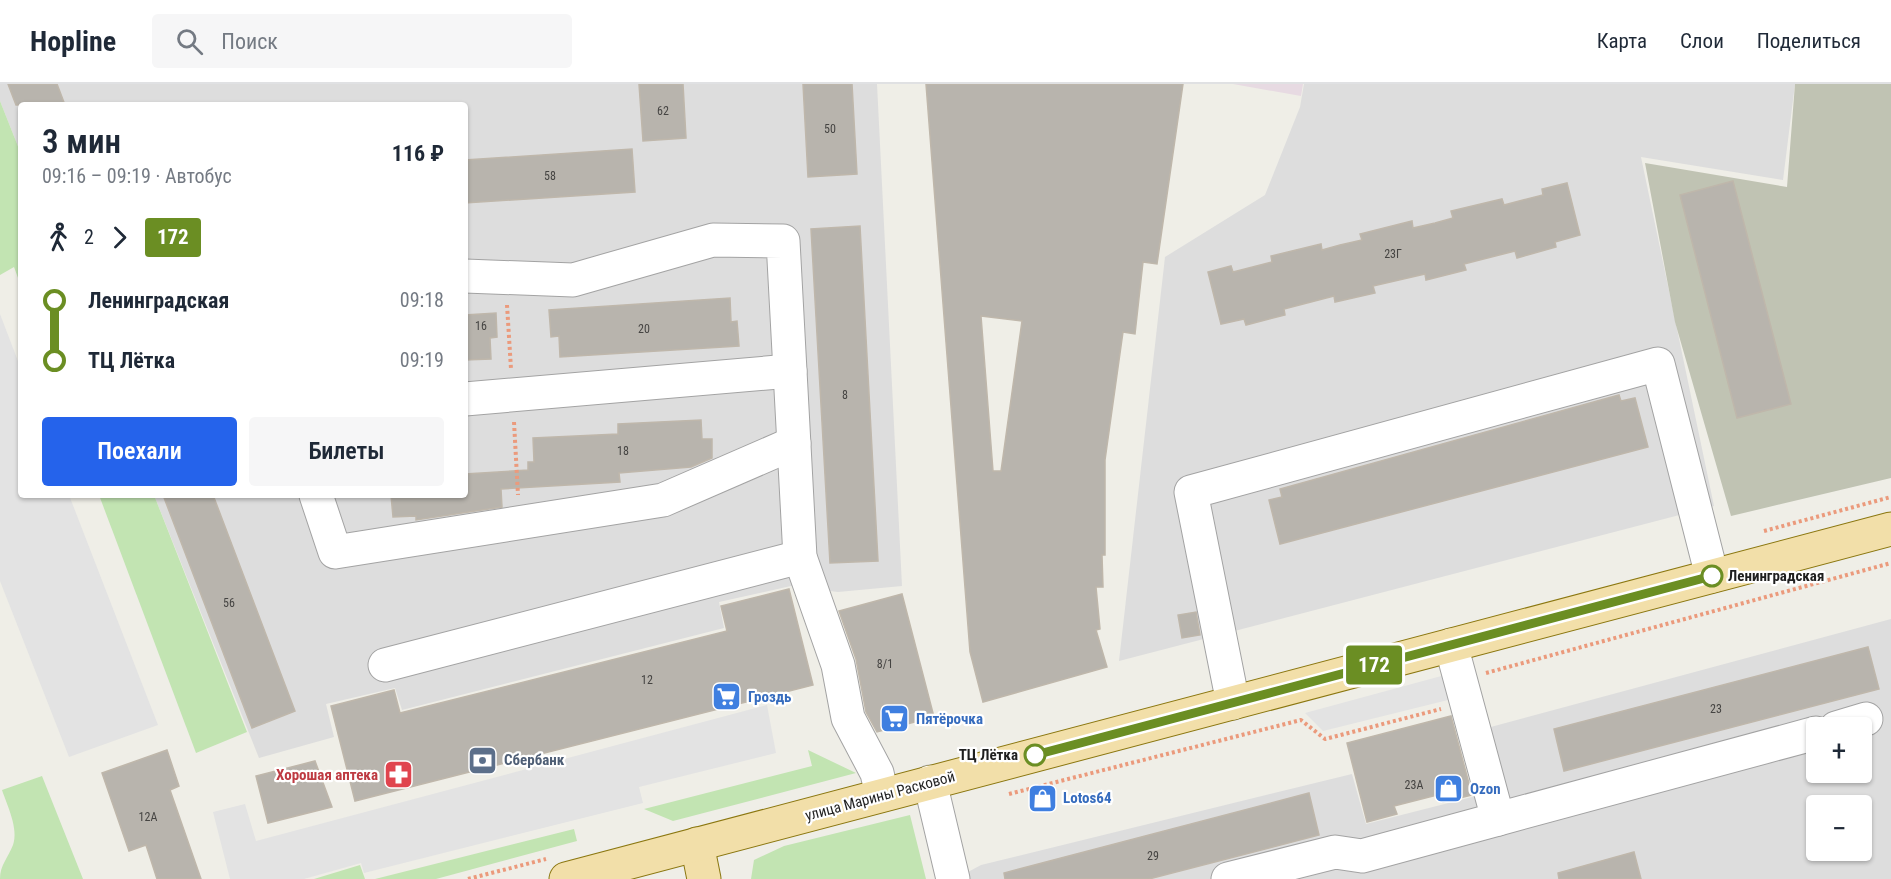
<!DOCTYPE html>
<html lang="ru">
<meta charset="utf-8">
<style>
body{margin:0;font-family:"Roboto Condensed",sans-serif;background:#f6f6f7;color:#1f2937;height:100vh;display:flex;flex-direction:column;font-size:22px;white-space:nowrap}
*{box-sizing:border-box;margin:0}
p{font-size:20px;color:#747a83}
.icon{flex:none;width:33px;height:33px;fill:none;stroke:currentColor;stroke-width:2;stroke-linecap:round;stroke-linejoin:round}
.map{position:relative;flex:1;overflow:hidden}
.drawer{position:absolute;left:18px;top:18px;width:450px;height:396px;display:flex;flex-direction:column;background:#fff;border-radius:6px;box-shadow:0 2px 4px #0004}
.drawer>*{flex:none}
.badge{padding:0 12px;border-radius:4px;font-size:21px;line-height:39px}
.controls{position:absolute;left:1806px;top:633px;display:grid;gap:12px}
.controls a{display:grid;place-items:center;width:66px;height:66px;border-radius:6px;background:#fff;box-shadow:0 2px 4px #0004;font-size:30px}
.map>.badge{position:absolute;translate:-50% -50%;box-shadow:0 0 0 3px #fff}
.legs{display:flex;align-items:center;gap:9px;height:66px;padding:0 24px;font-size:20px}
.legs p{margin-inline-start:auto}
.head{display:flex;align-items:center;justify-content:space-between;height:102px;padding:0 24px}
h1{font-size:33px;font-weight:600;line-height:45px}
.action{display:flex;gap:12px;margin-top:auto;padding:12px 24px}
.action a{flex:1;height:69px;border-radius:6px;background:#2563eb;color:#fff;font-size:24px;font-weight:600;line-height:69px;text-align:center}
.action a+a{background:#f6f6f7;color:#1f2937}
ul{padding:0 24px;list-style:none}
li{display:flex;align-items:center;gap:21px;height:60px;font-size:22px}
li i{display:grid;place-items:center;width:9px;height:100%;margin:0 8px;background:currentColor}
li i::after{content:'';width:15px;height:15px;margin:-8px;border:4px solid;border-radius:50%;background:#fff}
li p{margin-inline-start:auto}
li:first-child i{background:linear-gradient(#0000 50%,currentColor 0)}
li:last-child i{background:linear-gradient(currentColor 50%,#0000 0)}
header{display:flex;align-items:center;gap:36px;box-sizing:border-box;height:84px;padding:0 30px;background:#fff;border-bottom:2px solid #e0e1e3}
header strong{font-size:28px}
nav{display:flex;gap:33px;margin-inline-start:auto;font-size:21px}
.search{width:420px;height:54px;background:#f6f6f7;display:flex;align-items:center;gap:15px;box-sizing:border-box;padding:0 21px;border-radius:6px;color:#747a83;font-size:22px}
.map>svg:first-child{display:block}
.residential{fill:#ddd;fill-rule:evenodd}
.industrial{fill:#e7dae2}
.construction{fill:#c0c3b3}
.grass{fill:#c2e4b2}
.parking{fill:#e3e3e3}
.building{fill:#b8b4ad;stroke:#bfb7ab;stroke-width:1.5;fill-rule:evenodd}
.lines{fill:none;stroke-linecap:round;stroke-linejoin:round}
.minor-casing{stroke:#a3a3a3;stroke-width:35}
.major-casing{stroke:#8b7710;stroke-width:35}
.path{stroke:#eb9a7c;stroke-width:4;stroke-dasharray:3 3;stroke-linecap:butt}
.minor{stroke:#fff;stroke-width:33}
.major{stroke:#f2dfa9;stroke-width:33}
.line-1-casing{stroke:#fff;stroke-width:14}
.line-1{stroke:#6b8e23;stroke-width:9}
.stop-1-dot{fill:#fff;stroke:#6b8e23;stroke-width:3}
.labels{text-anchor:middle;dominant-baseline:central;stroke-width:4.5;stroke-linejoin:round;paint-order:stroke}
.number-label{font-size:12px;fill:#454442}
.stop-label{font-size:15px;font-weight:bold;fill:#1f1f1f;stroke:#fff;text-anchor:start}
.shop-label{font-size:15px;font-weight:bold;fill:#366cbe;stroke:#fff;text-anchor:start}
.service-label{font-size:15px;font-weight:bold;fill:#4e5e75;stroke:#fff;text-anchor:start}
.health-label{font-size:15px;font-weight:bold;fill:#be3a42;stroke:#fff;text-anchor:end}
.street-label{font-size:15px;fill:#1f1f1f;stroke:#fff}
</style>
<header>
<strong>Hopline</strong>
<div class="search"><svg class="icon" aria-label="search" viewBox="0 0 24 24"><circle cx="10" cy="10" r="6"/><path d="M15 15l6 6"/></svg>Поиск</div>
<nav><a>Карта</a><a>Слои</a><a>Поделиться</a></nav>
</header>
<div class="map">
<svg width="1891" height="795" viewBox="0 0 1891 795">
<rect width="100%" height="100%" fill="#efeee7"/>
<g class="residential">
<path d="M0,0H877L902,502L838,508L791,502L719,518L724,544L402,626L395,604L326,620L334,653L259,674L154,411H465V21H21V70L0,17Z"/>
<path d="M1304,0H1795L1783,96L1641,73L1714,422L1119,577L1165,173L1265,111L1300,23Z"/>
<path d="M1891,535V795H955L981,781L1352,690L1366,740L1476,712L1461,651ZM1816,644H1862V688H1816ZM1816,722H1862V766H1816Z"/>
</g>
<path class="industrial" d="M1233,0H1303L1301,12Z"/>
<path class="construction" d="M1795,0H1891V394L1731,432L1675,238L1645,79L1787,103Z"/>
<g class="grass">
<path d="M0,17L21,70V202L14,183L0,191Z"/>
<path d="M99,411H154L247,648L196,669Z"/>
<path d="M808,666L856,689L673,737L644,725L812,682Z"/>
<path d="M42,692L83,795H0C0,781 8,774 13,761C19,745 7,721 2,706Z"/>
<path d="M910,731L926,795H751L754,776L784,762Z"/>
<path d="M574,745L577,757L436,795H375Z"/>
<path d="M360,781L365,795H314Z"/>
</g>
<g class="parking">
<path d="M0,230L21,285V411H69L158,641L69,673L0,497Z"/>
<path d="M1445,591L1452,615L1323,647L1305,629Z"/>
<path d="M767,621L776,669L639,703L643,719L364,789L361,779L304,795H230L213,728L245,720L256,757Z"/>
</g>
<g class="building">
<path d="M8,0H57L65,21H16Z"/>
<path d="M639,0H683L686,54L643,57Z"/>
<path d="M803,0H852L857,90L808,93Z"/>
<path d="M926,0H1183L1157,180L1143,178L1135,250L1123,248L1105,376V471H1102L1103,503H1096L1100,545L1096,546L1107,583L983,618L970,568ZM981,232L1022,237L1001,387H993Z"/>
<path d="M632,65L635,108L465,119V76Z"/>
<path d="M1733,97L1791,320L1737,334L1680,111Z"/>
<path d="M1567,99L1580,151L1555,158L1556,163L1517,174L1515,167L1464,180L1466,186L1426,196L1425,190L1373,202L1375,209L1335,218L1334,212L1284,225L1285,231L1246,241L1244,235L1221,240L1208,188L1231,182L1233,188L1272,178L1271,172L1321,160L1322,166L1340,161L1362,156L1360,150L1412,137L1413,144L1435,139L1453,134L1451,127L1502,115L1504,121L1523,116L1543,111L1542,105Z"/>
<path d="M860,142L878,477L830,479L811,145Z"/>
<path d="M730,214L731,238L737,237L739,262L560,273L559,252L551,253L549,226Z"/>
<path d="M496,229L497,253L490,254L491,275L465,276V231Z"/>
<path d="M1619,311L1621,317L1635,314L1648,363L1280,460L1269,416L1282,413L1280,405Z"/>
<path d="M701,336L702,355H712V374L691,383L619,389L620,398L501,405L502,423L416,436V432L393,433L391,411H465V390L528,386V378H534L533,354L618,350V340Z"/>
<path d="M163,411H213L295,627L252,644Z"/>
<path d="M789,505L813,601L355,717L331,622L394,606L400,629L727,547L721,522Z"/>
<path d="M902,510L934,633L877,648L866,628L856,575L839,527Z"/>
<path d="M1196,528L1200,551L1182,554L1178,531Z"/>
<path d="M1868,563L1879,605L1564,687L1554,645Z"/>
<path d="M1451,632L1472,711L1443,718L1441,710L1394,722L1397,730L1367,738L1347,659Z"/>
<path d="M167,666L179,702L170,706L201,795H157L146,761L129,767L102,689Z"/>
<path d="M315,677L332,723L268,739L256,692Z"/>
<path d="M1309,709L1319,751L1149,795H1005L1004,789Z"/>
<path d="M1634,768L1641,795H1559L1558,789Z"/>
</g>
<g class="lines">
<defs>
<g id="minor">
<path d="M465,192L573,196L713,156L783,157L800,473L838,581L848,634L877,689L882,711"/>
<path d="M465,315L790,287"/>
<path d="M316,411L335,468L663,416L794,359"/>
<path d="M1451,561L1498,735L1816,649"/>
<path d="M385,581L800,473"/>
<path d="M1233,619L1191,408L1658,280L1712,492"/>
<path d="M1836,644L1866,635"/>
<path d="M930,698L953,795"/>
<path d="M1228,795L1335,768L1362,772L1498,735"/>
</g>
<g id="major">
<path d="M697,760L704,795"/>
<path d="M566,795L1891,445"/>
</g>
</defs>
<use href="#minor" class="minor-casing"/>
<use href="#major" class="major-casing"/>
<g class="path">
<path d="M507,221L511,285"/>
<path d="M514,338L518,411"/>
<path d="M1764,447L1891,413"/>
<path d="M1486,589L1891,479"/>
<path d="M1009,710L1301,636L1325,655L1441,625"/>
<path d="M468,795L546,775"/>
</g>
<use href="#minor" class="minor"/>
<use href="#major" class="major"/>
</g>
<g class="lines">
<defs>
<path id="line-1" d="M1035,671L1712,492"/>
</defs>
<use href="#line-1" class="line-1-casing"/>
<use href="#line-1" class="line-1"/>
</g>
<defs>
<symbol id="supermarket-square" viewBox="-11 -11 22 22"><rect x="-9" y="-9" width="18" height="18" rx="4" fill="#3f7fe0" stroke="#fff"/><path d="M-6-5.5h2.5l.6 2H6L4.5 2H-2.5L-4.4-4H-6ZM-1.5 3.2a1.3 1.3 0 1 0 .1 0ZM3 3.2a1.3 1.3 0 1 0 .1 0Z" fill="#fff"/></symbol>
<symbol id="bank-square" viewBox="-11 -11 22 22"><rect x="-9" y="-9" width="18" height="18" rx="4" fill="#5c6f8a" stroke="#fff"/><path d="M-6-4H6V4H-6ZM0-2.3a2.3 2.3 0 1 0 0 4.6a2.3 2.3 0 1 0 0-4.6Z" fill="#fff"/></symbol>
<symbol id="pharmacy-square" viewBox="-11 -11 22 22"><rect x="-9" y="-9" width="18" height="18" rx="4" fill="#e0444e" stroke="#fff"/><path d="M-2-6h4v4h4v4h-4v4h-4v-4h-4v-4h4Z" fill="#fff"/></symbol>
<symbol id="shop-square" viewBox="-11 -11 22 22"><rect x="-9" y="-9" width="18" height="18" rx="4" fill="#3f7fe0" stroke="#fff"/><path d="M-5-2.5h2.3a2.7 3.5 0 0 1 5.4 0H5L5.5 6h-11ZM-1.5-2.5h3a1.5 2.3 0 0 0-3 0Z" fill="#fff"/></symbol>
</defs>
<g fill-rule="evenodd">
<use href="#supermarket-square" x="710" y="596" width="33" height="33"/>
<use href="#supermarket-square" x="878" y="618" width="33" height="33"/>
<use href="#bank-square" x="466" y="660" width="33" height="33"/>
<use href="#pharmacy-square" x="382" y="674" width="33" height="33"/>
<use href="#shop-square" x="1432" y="688" width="33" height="33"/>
<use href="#shop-square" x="1026" y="698" width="33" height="33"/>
</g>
<g class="stop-1-dot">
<circle cx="1712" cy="492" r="10"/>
<circle cx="1035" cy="671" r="10"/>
</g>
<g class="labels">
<g class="number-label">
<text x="663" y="27">62</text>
<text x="830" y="45">50</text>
<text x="550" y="92">58</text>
<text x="1393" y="170">23Г</text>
<text x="481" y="242">16</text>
<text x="644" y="245">20</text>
<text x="845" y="311">8</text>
<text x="623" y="367">18</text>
<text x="229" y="519">56</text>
<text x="885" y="580">8/1</text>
<text x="647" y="596">12</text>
<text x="1716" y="625">23</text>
<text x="1414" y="701">23А</text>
<text x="148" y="733">12А</text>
<text x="1153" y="772">29</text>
</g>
<g class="stop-label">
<text x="1728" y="492">Ленинградская</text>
<text x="1018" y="671" text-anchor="end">ТЦ Лётка</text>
</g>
<g class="shop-label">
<text x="748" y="613">Гроздь</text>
<text x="916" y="635">Пятёрочка</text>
<text x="1470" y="705">Ozon</text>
<text x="1063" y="714">Lotos64</text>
</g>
<g class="service-label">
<text x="504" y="676">Сбербанк</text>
</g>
<g class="health-label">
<text x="378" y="691">Хорошая аптека</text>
</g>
<g class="street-label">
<text transform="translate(880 712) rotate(-15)">улица Марины Расковой</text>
</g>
</g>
</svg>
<div class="controls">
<a>+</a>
<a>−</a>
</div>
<b class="badge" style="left:1374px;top:581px;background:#6b8e23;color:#fff">172</b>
<section class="drawer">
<div class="head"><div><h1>3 мин</h1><p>09:16 – 09:19 · Автобус</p></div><b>116 ₽</b></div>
<div class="legs"><svg class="icon" aria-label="walk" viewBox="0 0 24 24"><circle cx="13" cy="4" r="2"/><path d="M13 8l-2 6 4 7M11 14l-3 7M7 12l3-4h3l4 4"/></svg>2<svg class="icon" aria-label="forward" viewBox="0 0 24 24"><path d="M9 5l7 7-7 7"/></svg><b class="badge" style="background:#6b8e23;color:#fff">172</b></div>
<ul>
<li><i style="color:#6b8e23"></i><b>Ленинградская</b><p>09:18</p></li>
<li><i style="color:#6b8e23"></i><b>ТЦ Лётка</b><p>09:19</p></li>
</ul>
<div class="action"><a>Поехали</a><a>Билеты</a></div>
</section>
</div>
